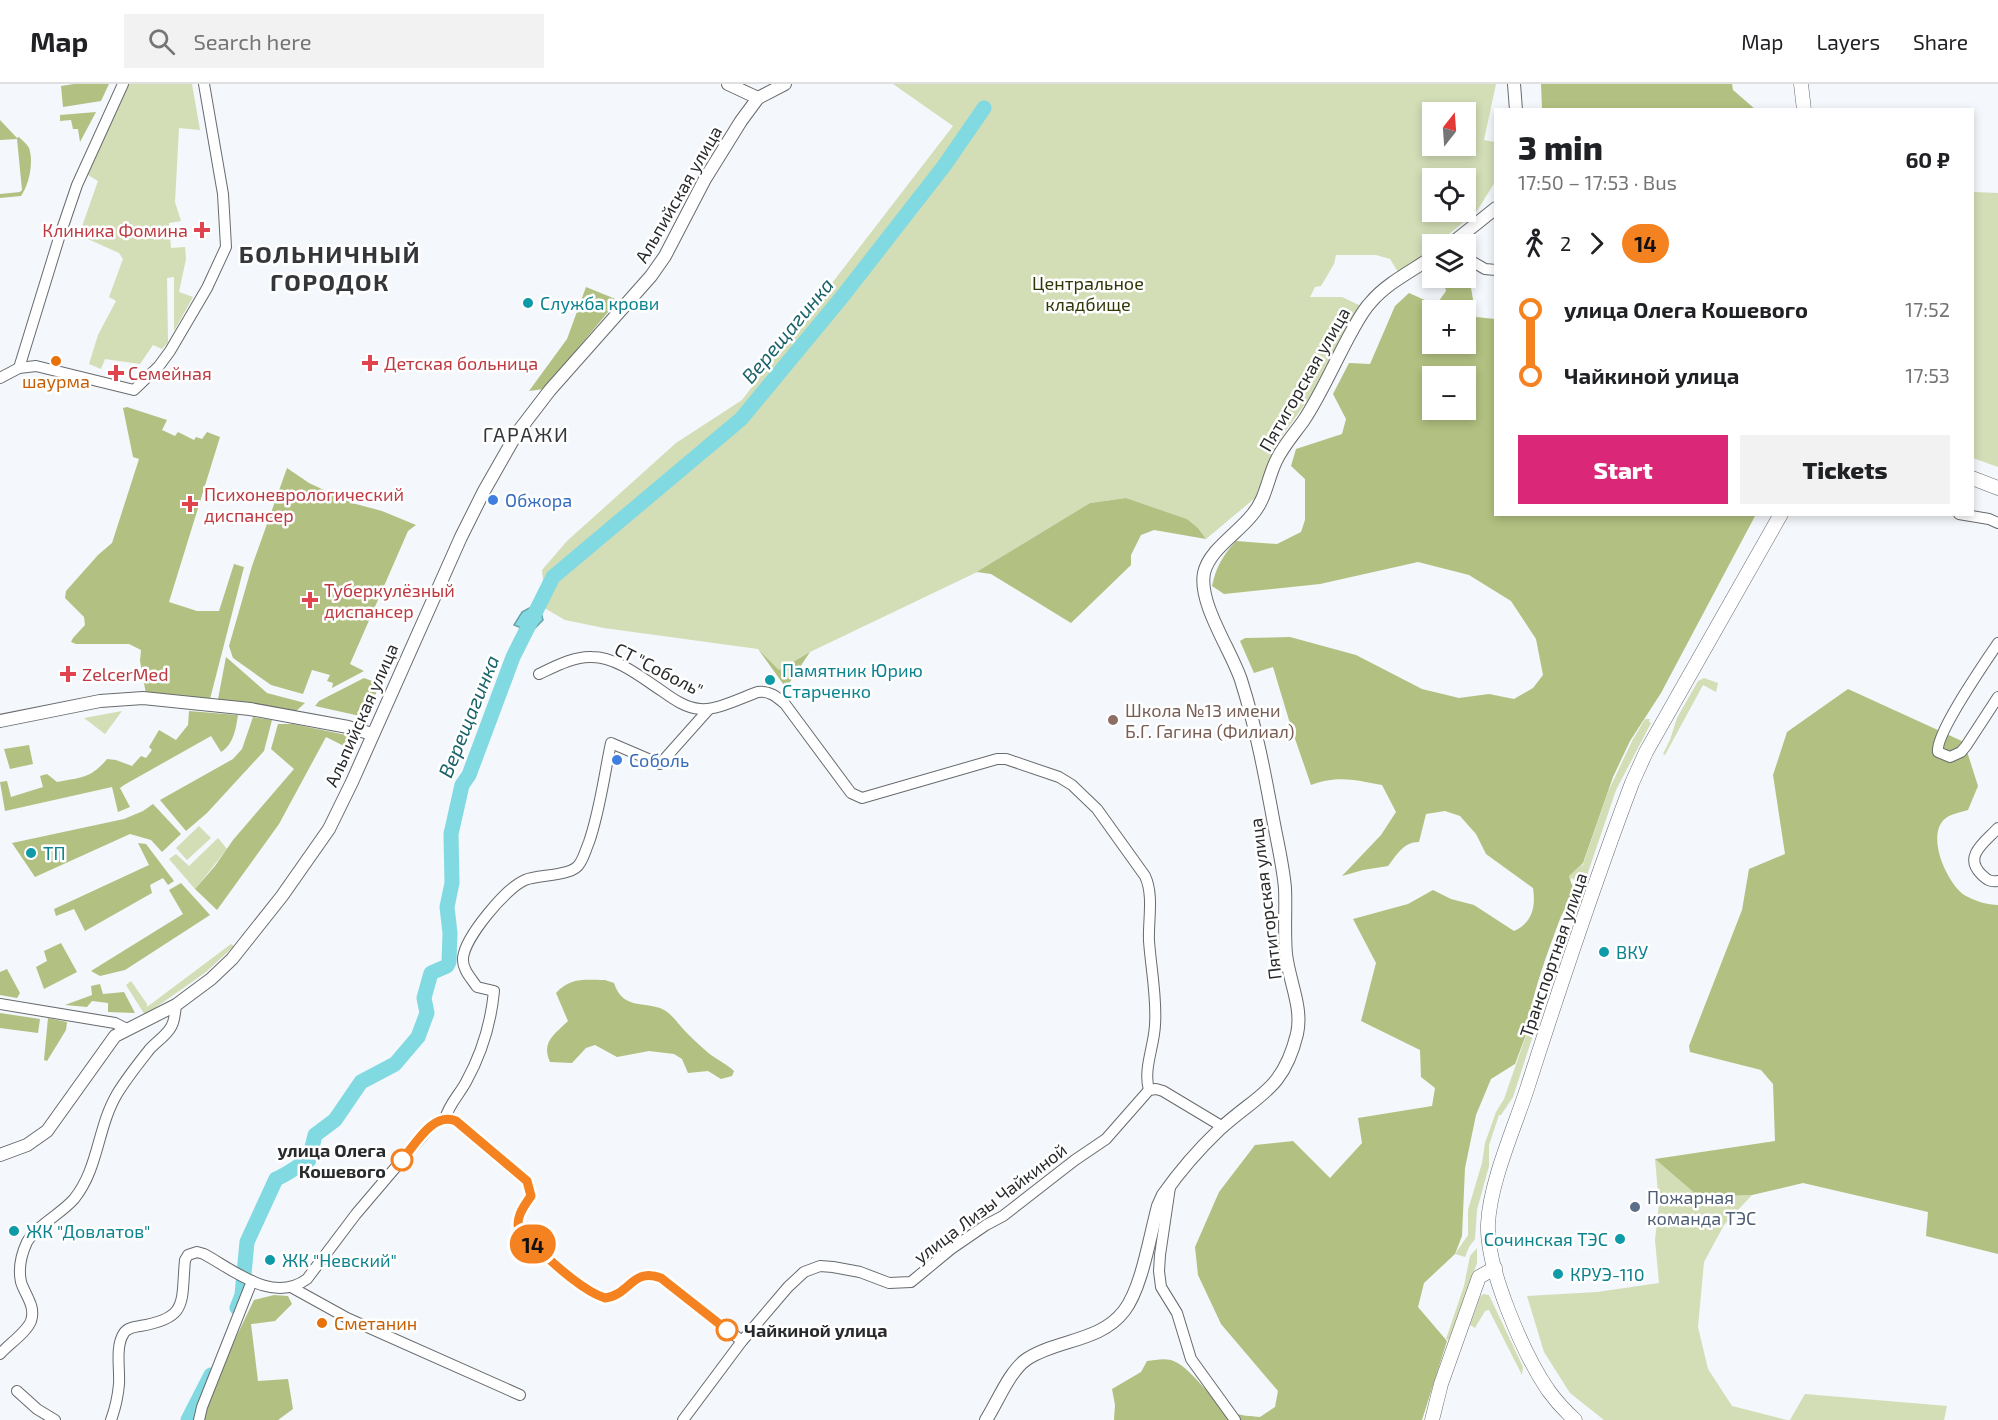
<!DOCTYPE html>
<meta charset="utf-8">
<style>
body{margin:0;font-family:"Exo 2",sans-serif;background:#f2f2f2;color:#202124;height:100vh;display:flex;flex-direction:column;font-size:22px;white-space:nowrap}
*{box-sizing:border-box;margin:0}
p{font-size:20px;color:#757577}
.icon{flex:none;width:33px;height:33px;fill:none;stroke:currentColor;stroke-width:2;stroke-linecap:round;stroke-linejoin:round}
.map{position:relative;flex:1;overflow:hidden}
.side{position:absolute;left:1494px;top:24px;width:480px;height:408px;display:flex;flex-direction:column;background:#fff;border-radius:0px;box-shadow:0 3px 9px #0003}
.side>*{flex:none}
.badge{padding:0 12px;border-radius:20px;font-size:21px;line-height:39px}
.needle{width:39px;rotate:17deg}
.tools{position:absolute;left:1422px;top:18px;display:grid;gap:12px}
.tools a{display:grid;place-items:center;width:54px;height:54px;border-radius:0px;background:#fff;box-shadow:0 3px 9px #0003;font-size:30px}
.map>.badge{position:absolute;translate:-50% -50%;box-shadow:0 0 0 3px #fff}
.legs{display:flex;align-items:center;gap:9px;height:66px;padding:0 24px;font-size:20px}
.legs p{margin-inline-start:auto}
.headline{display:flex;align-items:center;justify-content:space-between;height:102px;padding:0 24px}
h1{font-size:33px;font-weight:800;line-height:45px}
.action{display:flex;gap:12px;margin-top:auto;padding:12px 24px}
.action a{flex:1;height:69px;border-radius:0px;background:#db2777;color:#fff;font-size:24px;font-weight:800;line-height:69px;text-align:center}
.action a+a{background:#f2f2f2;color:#202124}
ul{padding:0 24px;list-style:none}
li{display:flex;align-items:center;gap:21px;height:66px;font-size:22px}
li i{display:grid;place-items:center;width:9px;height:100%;margin:0 8px;background:currentColor}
li i::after{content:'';width:15px;height:15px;margin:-8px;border:4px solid;border-radius:50%;background:#fff}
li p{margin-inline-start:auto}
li:first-child i{background:linear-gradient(#0000 50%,currentColor 0)}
li:last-child i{background:linear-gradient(currentColor 50%,#0000 0)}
header{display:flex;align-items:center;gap:36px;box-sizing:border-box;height:84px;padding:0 30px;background:#fff;border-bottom:2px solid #e0e0e0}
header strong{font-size:28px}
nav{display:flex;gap:33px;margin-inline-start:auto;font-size:21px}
.search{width:420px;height:54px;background:#f2f2f2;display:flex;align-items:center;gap:15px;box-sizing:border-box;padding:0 21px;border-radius:0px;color:#757577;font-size:22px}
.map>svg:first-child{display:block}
.green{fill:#d3ddb6;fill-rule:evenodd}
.forest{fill:#b2c081;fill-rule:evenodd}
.water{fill:#81d9e1;stroke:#67a4aa;stroke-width:1.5}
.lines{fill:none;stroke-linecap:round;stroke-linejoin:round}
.river{stroke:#81d9e1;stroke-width:15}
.minor-casing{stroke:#686b6e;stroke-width:12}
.tertiary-casing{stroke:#686b6e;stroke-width:14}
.secondary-casing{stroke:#686b6e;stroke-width:15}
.minor{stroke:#fff;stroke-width:10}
.tertiary{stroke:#fff;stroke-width:12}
.secondary{stroke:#fff;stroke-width:14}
.line-1-casing{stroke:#fff;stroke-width:14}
.line-1{stroke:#f58220;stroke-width:9}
.health-dot{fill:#e0444e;stroke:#fff;stroke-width:2}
.culture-dot{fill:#0f9aa8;stroke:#fff;stroke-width:2}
.food-dot{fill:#e8710a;stroke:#fff;stroke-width:2}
.shop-dot{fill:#3f7fe0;stroke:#fff;stroke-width:2}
.education-dot{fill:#8d6e63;stroke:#fff;stroke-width:2}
.stop-1-dot{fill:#fff;stroke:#f58220;stroke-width:3}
.service-dot{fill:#5c6f8a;stroke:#fff;stroke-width:2}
.labels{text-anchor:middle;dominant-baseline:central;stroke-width:5;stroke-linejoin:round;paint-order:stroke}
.street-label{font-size:18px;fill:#292a2b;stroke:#fff}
.health-label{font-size:18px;fill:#be3a42;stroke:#fff;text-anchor:start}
.park-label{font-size:18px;fill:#2f3705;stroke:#fff}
.culture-label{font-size:18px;fill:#0d838f;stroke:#fff;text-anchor:start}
.food-label{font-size:18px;fill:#c56008;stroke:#fff}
.shop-label{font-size:18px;fill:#366cbe;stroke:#fff;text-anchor:start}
.education-label{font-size:18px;fill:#785e54;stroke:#fff;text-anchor:start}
.stop-label{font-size:18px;font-weight:bold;fill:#292a2b;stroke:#fff;text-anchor:end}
.service-label{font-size:18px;fill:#4e5e75;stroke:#fff;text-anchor:start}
.water-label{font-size:20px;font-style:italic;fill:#1a6369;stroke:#fff}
.neighbourhood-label{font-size:20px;letter-spacing:1.5px;fill:#343639;stroke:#fff}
.district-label{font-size:24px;font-weight:bold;letter-spacing:1.5px;fill:#343639;stroke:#fff}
</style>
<header>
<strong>Map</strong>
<div class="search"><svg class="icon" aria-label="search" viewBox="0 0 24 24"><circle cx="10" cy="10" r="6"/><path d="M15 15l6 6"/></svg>Search here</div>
<nav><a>Map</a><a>Layers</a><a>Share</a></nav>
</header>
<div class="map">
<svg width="1998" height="1336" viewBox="0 0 1998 1336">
<rect width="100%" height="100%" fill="#f4f7fb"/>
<g class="green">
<path d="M127,0H192L200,46L179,44L175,118L181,137L169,139L171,164L185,163L186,175L179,208L193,213L174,247V193L167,194L168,258L162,265L153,261L140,280L105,275L101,285L89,280L98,251L116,217L109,213L123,175L119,169L79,151L98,97L88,91Z"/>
<path d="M893,0H1496L1484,56L1495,58V98L1477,127L1437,160H1432V164L1417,177L1398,188L1390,175L1376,171H1336L1334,180L1321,202L1315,203L1310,213H1342L1361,222L1318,302L1282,352L1255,414L1206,455L1198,444L1187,435L1126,414L1090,419L973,490L810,568L779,586L758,565L604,544L565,536L546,525L542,486L567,457L676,359L742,316L953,42ZM1432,28H1466V62H1432ZM1432,94H1466V128H1432Z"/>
<path d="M1973,108L1998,109V383L1973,374Z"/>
<path d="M1704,594L1718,599L1716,608L1703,601L1665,671L1663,670L1670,656L1677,634L1698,597Z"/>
<path d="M122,627L105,650L84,634Z"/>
<path d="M1645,635H1650L1649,638L1651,639L1616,706L1579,815L1571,819L1572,815L1570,814L1573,806L1571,801L1576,798L1572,794L1570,796L1569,792L1582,780V783L1608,708L1632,657Z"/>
<path d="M199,742L211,754L187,776L176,764Z"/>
<path d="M218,754L227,765L195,805L169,775L176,770L189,782Z"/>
<path d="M231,860L234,862L206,888L145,931L126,901L131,897L147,920V923Z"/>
<path d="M1531,937L1537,939L1513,1013L1501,1031H1499L1489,1061V1082L1477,1126L1475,1155L1469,1163L1465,1173L1455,1170L1468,1151V1126L1482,1079L1485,1059L1496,1028L1504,1015Z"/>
<path d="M1655,1075L1699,1113L1752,1111L1724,1141L1704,1178L1698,1243L1708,1285L1732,1322L1787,1336H1604L1570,1309L1544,1268L1527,1212L1597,1208L1659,1199L1655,1156L1659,1120Z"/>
<path d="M1477,1164V1179L1449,1256L1446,1255L1464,1202L1470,1172Z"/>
<path d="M1483,1210L1489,1211L1523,1283L1522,1291L1489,1226L1485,1227L1475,1244L1470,1241L1480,1213Z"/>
<path d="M1805,1310L1947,1322L1944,1336H1790Z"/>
</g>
<g class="forest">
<path d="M74,0H109L101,17L63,23L61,2Z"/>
<path d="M1541,0H1732L1733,6L1755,25H1542Z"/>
<path d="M96,28L80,58L78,45H73L71,36L60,37V31Z"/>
<path d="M0,36L17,54L19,53C22,56 27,60 29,64C34,78 29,101 21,112L0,114V110L20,108L22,106L17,55L0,56Z"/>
<path d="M1466,188L1469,192L1476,233L1495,235L1496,430L1755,431V432L1661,609L1630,657L1613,693L1583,779L1569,792C1570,796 1572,801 1573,805C1573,814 1563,827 1560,835C1554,851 1526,925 1531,937L1515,980L1491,995L1476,1031L1465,1084L1462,1152L1455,1170L1424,1199L1418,1223L1447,1257L1422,1336H1114L1115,1321L1112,1305L1141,1288L1147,1277C1155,1276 1163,1274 1171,1276C1191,1282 1210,1317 1232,1328C1240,1332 1251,1332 1260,1333L1275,1323L1278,1307L1221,1240L1198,1191L1195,1163L1219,1108L1255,1061L1293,1057L1330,1094L1362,1059L1358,1034L1432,1022L1435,1004L1421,993L1420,966L1361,937L1376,879L1353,835L1408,820L1433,806L1451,815L1474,821L1514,847C1532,839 1536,823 1533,804L1486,770L1476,750L1460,732L1445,727L1426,730L1419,758C1403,758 1397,771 1388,782L1363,786L1342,792L1381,751L1396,728L1382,701C1355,696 1338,691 1311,701L1292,646L1273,583L1254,589L1240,557L1245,554L1290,553L1356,571L1422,605L1459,614L1489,610L1514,615L1533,604L1543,591L1536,555L1511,517L1469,491L1418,478L1320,500L1224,510L1212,502C1216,483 1223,471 1236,457L1277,460L1301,448L1305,436V395L1291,382L1296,365L1342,350L1346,335L1333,310L1349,279L1370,280L1395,222L1409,209L1436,221L1446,207L1443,194H1466ZM1432,226H1466V260H1432ZM1432,292H1466V326H1432Z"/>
<path d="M586,203L618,216L544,305L529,307L567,255Z"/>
<path d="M127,323L167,336L162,346L175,352L178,348L194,356L196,353L202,355L207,348L220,353L169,518L197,527H219L234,480L244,483L210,615L146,610L140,577L141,566L129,560H76L71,558L73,554L85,541L84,533L65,514L66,507L98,471L112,459L139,375L133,373L123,324Z"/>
<path d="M287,384L309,399L352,419L382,427L416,441L408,447L350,580L364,587L332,604L333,599L327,597L330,591L312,586L303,610L271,601L233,574L229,562L252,482Z"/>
<path d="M1126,414L1187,435L1198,444L1206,455L1154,446L1141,451L1131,471V481L1071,539L991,490L977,488L973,490L1090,419Z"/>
<path d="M758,565L779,586L810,568L786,604Z"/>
<path d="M226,573L267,609L305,619L295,628L218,615Z"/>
<path d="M364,594L380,600L364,636L360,632L315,622L319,617Z"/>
<path d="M1848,605L1964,658L1978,702L1968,726C1962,728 1951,730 1946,734C1924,750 1948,802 1966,812C1975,817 1988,821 1998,821V1170L1926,1152L1928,1128L1803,1099L1752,1111L1699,1113L1655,1075L1775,1057L1773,1000L1761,986L1690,968L1689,962L1742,826L1749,785L1785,770L1773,691L1787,648Z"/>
<path d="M189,627L238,631C236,644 234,660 221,668L211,652L124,701L120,704L130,723L118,728L112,703L5,727L0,698L7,697L11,713L43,703L40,692L47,690L57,698C82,693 90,695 107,675L116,676L132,682L141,672L146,674L152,666L149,663L159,646L176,656L188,641Z"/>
<path d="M253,633L272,636L264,667L207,729L186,747L160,716L233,675L242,665Z"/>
<path d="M278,640H293L356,653L350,665L326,653L279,740L217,826L195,805L215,782L233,756L294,685L271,665Z"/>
<path d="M29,661L33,680L10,685L4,665Z"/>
<path d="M153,720L181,750L162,768L151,756L130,750L35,793L12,759L124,735L143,727Z"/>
<path d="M138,759L146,760L174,797L168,801L163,794L150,801L152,809L85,847L74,825L56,832L54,825L149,781Z"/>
<path d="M181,799L210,831L125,886L100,892L91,887L183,830L169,806Z"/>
<path d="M61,859L77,888L44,905L36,883L47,877L44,867Z"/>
<path d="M7,885L20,909L17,914L0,911V888Z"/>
<path d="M605,896L614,899C622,924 640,918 660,924C668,927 672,932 678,939C687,950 700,962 711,971C719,977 727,980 734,987L732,992L721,995L708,987L688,989L682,975L674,970L649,967L617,973L595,961L586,964L572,979L550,978C541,958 554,951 568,937L556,909C571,893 584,896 605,896Z"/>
<path d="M100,900L103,910L124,908L135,929L108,928V919L92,917L87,923L65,921L92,911L91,902Z"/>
<path d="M0,929L40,935L38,949L0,944Z"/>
<path d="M48,934L67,938L66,946L47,977L44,976Z"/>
<path d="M274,1211L288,1212L292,1220L275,1237L251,1240L258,1297L288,1295L293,1325L278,1336H196L254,1216Z"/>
</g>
<path class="water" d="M531,523L541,528L543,536L531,548L514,541L522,528Z"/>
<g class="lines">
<g class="river">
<path d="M237,1224L242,1211L247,1158L276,1095C288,1090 297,1082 309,1076L315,1051L335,1036L361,998L395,980L418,953L427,929L424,914L431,889L447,882L449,878L450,849L447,823L452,799L451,750L462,701L469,691L513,573L553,493L741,335L842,213L944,82L984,24"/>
<path d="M188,1336L211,1291"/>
</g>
<defs>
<g id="minor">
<path d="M1466,174L1485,185L1496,186"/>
<path d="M19,284L59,154L77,101L123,0"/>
<path d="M0,294L19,284L36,282L134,306L159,282L170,267L207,204L226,163L223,110L204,0"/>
<path d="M1959,430L1989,435L1998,439"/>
<path d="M1998,559C1986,577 1935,650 1938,668L1950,673L1961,668L1966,662L1998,613"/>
<path d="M539,590C554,583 574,572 592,573C617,573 642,594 662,607C673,615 686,624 700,625C716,627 743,613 758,608C769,606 777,613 785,620L851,709L862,714L997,675H1006L1059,693L1072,701L1097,725L1145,792C1154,811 1148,837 1149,857C1151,885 1157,913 1155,941C1154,963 1143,985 1149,1006"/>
<path d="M1998,744C1985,758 1963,772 1981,790C1987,796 1990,798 1998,797"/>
<path d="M0,920L115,939L127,945"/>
<path d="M445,1035C449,1020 459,1011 466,998C482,969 491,939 494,907L477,903C471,894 462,885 463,874C465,853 506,804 525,796C539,790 573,793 580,779C584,773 586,765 589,758C600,726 604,692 611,659L660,680L709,625"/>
<path d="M1170,1103L1160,1171L1159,1187L1161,1203L1177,1229L1191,1275L1235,1336"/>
<path d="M291,1203L347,1234L520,1311"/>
<path d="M0,1270C9,1260 26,1249 31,1237C36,1222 25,1211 21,1198C18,1184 21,1171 27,1158C36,1142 61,1130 74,1115C99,1084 97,1044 117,1010C126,995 138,980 149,966C156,958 166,952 171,943C175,937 175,927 176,921"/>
<path d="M17,1307L37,1325L55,1336"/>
<path d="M111,1336C115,1325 118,1312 119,1300C120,1285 115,1262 124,1249C127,1244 134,1243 140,1242C189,1234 181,1218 185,1176L188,1171L197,1168L204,1170C235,1187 273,1220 307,1195L356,1130L430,1043C438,1036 445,1033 456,1037L527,1097L531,1112C523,1123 513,1137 521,1150C543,1169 578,1206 605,1214C630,1211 632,1183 661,1194L742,1257"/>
<path d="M199,1336L202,1323L252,1197"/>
<path d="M683,1336L742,1257L788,1203L804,1188L820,1182L833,1183L860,1188L889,1199L911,1198L951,1165L986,1141L1003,1132L1075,1076L1106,1055L1149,1006L1156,1005L1163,1007L1223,1043"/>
</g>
<g id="tertiary">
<path d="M728,0L758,14"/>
<path d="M1514,0L1516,26"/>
<path d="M1451,160L1496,124"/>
<path d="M0,637L100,617L143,614L250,625L348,643L372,650"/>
<path d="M0,1071L27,1061L47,1047L115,952L176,921L211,895L232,875L282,812L329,745L352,698L461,453L484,407L517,349L550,306L651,192L665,172L705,95L741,37L758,14L785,0"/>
<path d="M986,1336C997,1319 1010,1286 1027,1275C1058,1255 1100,1258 1124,1227C1142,1204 1150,1151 1158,1122L1163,1111C1179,1088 1199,1065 1220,1045C1258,1010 1283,1007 1297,950C1303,923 1289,897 1286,870C1284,848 1286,826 1285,804C1283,782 1278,761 1274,740C1265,691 1256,643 1241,596C1231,566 1198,519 1204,489C1209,466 1238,449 1252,431C1266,415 1267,396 1276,377C1283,362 1294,350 1304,336C1323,307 1336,275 1353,245C1358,236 1364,225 1371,218C1387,199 1412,187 1432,173"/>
</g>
<g id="secondary">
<path d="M1801,0L1804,26"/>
<path d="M1972,394L1998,404"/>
<path d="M1432,1336L1441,1300L1479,1193L1495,1184"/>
<path d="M1575,1336C1565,1327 1556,1317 1548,1306C1523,1269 1486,1184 1488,1140C1490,1098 1514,1045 1527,1005C1560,902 1594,800 1632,699L1646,668L1781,430"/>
</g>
</defs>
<use href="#minor" class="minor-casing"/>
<use href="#tertiary" class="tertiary-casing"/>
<use href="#secondary" class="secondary-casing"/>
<use href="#minor" class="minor"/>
<use href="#tertiary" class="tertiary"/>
<use href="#secondary" class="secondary"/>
</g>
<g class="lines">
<defs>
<path id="line-1" d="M402,1076C415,1061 433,1027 456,1037L527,1097L531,1112C523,1123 513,1137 521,1150C543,1169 579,1206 605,1214C630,1211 632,1183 661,1194L727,1246"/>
</defs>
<use href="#line-1" class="line-1-casing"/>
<use href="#line-1" class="line-1"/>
</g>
<g class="health-dot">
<path d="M199 137h6v6h6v6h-6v6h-6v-6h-6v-6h6z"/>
<path d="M367 270h6v6h6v6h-6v6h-6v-6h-6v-6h6z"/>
<path d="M113 280h6v6h6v6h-6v6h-6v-6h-6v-6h6z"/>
<path d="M187 411h6v6h6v6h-6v6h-6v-6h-6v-6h6z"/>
<path d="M307 507h6v6h6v6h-6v6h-6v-6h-6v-6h6z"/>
<path d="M65 581h6v6h6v6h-6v6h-6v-6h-6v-6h6z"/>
</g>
<g class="culture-dot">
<circle cx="528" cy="219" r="6"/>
<circle cx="770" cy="596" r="6"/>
<circle cx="31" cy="769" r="6"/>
<circle cx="1604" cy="868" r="6"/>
<circle cx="14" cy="1147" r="6"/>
<circle cx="1620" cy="1155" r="6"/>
<circle cx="270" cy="1176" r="6"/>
<circle cx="1558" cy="1190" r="6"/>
</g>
<g class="food-dot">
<circle cx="56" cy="277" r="6"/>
<circle cx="322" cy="1239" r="6"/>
</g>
<g class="shop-dot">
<circle cx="493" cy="416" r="6"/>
<circle cx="617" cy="676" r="6"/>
</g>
<circle class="education-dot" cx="1113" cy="636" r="6"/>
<g class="stop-1-dot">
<circle cx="402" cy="1076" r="10"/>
<circle cx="727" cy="1246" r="10"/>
</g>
<circle class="service-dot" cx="1635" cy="1123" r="6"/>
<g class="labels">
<g class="street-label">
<text transform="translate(678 110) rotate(-60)">Альпийская улица</text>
<text transform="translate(1304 295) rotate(-60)">Пятигорская улица</text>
<text transform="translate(659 585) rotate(27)">СТ "Соболь"</text>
<text transform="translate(361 631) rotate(-66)">Альпийская улица</text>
<text transform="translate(1265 815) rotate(-97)">Пятигорская улица</text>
<text transform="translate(1553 871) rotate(-71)">Транспортная улица</text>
<text transform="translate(990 1119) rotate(-37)">улица Лизы Чайкиной</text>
</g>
<g class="health-label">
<text x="188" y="146" text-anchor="end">Клиника Фомина</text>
<text x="384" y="279">Детская больница</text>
<text x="128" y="289">Семейная</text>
<text x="204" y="410">Психоневрологический<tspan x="204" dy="21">диспансер</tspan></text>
<text x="324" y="506">Туберкулёзный<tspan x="324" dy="21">диспансер</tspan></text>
<text x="82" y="590">ZelcerMed</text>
</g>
<g class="park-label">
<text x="1088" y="199">Центральное<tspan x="1088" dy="21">кладбище</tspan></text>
</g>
<g class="culture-label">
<text x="540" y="219">Служба крови</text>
<text x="782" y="586">Памятник Юрию<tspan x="782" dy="21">Старченко</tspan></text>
<text x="43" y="769">ТП</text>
<text x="1616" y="868">ВКУ</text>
<text x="26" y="1147">ЖК "Довлатов"</text>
<text x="1608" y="1155" text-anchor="end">Сочинская ТЭС</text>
<text x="282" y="1176">ЖК "Невский"</text>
<text x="1570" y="1190">КРУЭ-110</text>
</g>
<g class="food-label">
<text x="56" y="297">шаурма</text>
<text x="334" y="1239" text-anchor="start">Сметанин</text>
</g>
<g class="shop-label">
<text x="505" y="416">Обжора</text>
<text x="629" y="676">Соболь</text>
</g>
<g class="education-label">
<text x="1125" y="626">Школа №13 имени<tspan x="1125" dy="21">Б.Г. Гагина (Филиал)</tspan></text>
</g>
<g class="stop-label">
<text x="386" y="1066">улица Олега<tspan x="386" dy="21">Кошевого</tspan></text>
<text x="744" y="1246" text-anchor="start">Чайкиной улица</text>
</g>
<g class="service-label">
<text x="1647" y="1113">Пожарная<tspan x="1647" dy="21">команда ТЭС</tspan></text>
</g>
<g class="water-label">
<text transform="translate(787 246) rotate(-50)">Верещагинка</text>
<text transform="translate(468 632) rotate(-68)">Верещагинка</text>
</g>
<g class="neighbourhood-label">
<text x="526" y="350">ГАРАЖИ</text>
</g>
<g class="district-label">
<text x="330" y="169">БОЛЬНИЧНЫЙ<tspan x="330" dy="28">ГОРОДОК</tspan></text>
</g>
</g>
</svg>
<div class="tools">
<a><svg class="needle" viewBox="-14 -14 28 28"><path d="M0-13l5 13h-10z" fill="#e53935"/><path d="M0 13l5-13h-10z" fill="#757577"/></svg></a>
<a><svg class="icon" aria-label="locate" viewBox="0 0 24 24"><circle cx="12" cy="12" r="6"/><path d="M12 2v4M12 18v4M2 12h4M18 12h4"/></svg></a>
<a><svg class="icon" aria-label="layers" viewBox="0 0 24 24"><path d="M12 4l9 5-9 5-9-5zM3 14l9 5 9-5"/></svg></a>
<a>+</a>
<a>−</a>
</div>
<b class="badge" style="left:533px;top:1160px;background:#f58220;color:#111">14</b>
<section class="side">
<div class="headline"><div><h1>3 min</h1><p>17:50 – 17:53 · Bus</p></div><b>60 ₽</b></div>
<div class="legs"><svg class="icon" aria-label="walk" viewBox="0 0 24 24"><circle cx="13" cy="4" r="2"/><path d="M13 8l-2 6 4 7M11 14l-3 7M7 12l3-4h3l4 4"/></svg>2<svg class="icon" aria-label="forward" viewBox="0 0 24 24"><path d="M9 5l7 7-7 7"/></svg><b class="badge" style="background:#f58220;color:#111">14</b></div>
<ul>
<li><i style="color:#f58220"></i><b>улица Олега Кошевого</b><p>17:52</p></li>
<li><i style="color:#f58220"></i><b>Чайкиной улица</b><p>17:53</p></li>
</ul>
<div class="action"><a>Start</a><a>Tickets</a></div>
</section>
</div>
